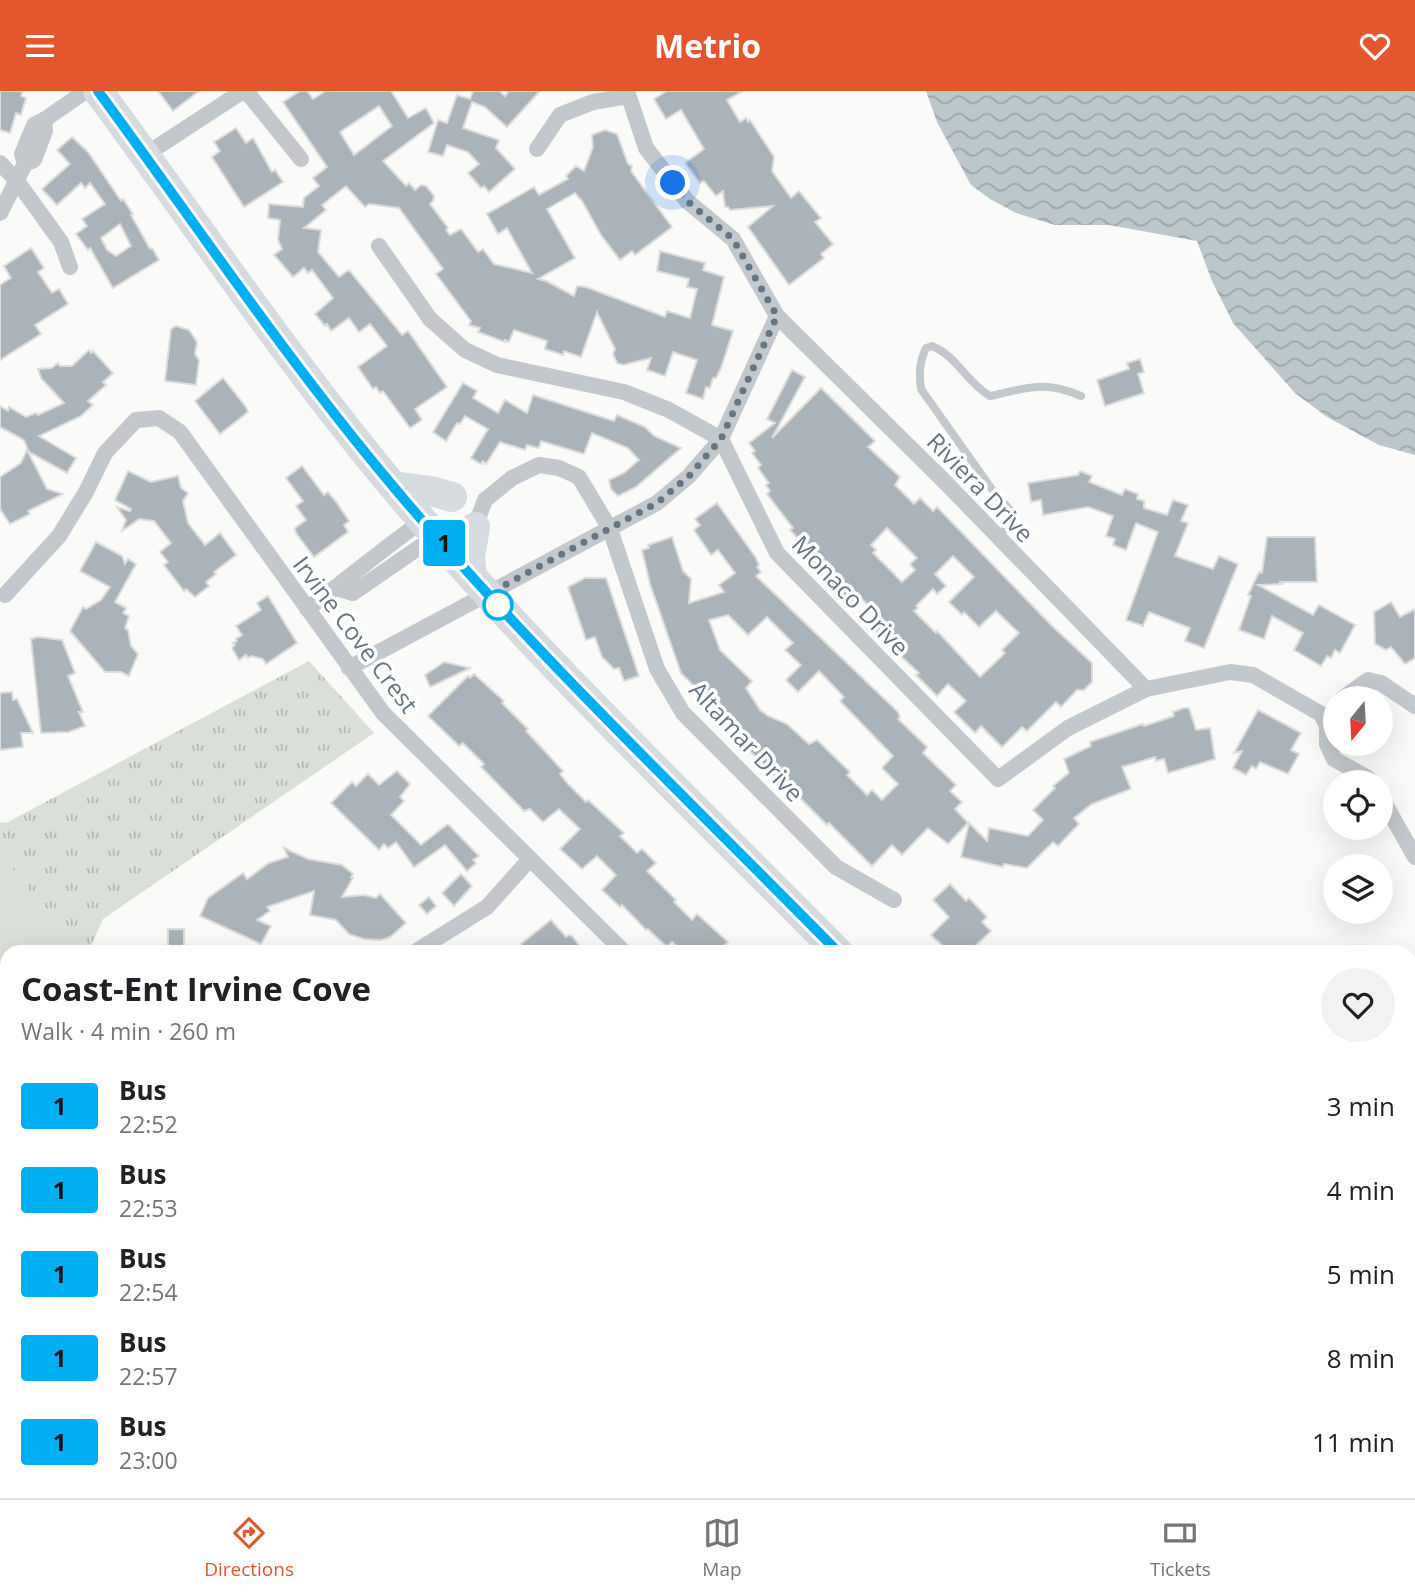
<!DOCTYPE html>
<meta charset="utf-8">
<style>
body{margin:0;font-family:"Open Sans",sans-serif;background:#f2f2f2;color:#202124;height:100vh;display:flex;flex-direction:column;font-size:26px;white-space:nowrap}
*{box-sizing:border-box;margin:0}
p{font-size:23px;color:#757577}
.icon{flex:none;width:38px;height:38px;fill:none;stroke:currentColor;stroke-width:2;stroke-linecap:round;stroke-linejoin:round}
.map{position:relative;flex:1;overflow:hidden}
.side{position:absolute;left:0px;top:854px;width:1416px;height:553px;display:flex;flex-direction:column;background:#fff;border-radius:21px 21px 0 0;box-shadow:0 7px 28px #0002}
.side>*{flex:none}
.badge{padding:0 14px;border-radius:5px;font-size:24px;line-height:46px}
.needle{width:46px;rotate:198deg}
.controls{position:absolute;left:1323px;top:595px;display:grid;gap:14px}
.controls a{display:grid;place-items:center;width:70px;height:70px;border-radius:50%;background:#fff;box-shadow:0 7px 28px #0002;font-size:35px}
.you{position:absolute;width:35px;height:35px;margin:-18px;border:5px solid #fff;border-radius:50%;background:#1a73e8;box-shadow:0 0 0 10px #1a73e833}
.map>.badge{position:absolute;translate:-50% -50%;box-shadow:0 0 0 4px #fff}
.round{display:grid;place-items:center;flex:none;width:74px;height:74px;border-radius:37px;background:#f2f2f2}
.head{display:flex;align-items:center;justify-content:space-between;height:119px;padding:0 21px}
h1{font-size:33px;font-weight:700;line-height:52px}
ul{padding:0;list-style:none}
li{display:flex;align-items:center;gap:21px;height:84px;padding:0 21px}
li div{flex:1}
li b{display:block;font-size:26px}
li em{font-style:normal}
li .badge{min-width:77px;font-weight:700;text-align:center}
header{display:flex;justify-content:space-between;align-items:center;height:91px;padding:0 21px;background:#e4572e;color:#fff;font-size:32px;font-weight:700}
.menu{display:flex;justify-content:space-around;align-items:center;height:98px;border-top:2px solid #e0e0e0;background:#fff;font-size:19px;color:#757577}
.menu a{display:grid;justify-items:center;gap:4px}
.menu .current{color:#e4572e}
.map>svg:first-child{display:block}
.grass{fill:url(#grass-tufts)}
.green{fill:#dadfd7}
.water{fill:url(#water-waves)}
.building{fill:#aab3b9;stroke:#dcdcda;stroke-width:2;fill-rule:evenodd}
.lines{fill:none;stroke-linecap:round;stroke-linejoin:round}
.path{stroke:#bbbfc2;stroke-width:2.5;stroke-dasharray:3.5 3.5;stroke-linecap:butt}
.lane{stroke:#c3c8cc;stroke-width:8}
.street{stroke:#c3c8cc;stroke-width:16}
.highway{stroke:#d6dbdf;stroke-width:30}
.line-casing{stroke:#fff;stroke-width:16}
.line{stroke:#00aff2;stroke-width:10}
.walk{stroke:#657683;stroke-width:7;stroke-dasharray:0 12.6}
.stop-dot{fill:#fff;stroke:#00aff2;stroke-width:3.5}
.labels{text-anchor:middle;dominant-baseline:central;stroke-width:7;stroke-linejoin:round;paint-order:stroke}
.street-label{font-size:24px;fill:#657683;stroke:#fff}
</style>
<header><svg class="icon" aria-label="menu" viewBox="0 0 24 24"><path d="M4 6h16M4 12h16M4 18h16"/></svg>Metrio<svg class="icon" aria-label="heart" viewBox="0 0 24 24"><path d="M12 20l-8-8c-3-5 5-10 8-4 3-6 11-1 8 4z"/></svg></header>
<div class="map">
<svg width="1415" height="1407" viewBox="0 0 1415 1407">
<defs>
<pattern id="grass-tufts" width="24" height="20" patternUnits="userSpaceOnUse" patternTransform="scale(1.75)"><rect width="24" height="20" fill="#dadfd7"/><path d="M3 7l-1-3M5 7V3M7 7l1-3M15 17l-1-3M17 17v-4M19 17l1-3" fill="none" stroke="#b4b9b4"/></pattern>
<pattern id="water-waves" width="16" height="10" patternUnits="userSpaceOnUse" patternTransform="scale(1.75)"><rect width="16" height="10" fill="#bbc7cb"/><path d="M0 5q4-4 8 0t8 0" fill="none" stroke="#9ca6aa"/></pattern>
</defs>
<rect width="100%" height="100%" fill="#fafaf8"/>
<path class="grass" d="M309,570L374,642L103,828L88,861H7V1400H1154L1156,1407H0V731L6,732Z"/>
<g class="green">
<path d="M0,761L35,808L87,861H7V1400H1180L1182,1407H0Z"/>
<path d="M1415,996V1407H1266L1264,1400H1409V997Z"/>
</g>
<path class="water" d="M926,0H1415V364L1379,354L1327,326L1295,302L1233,232L1212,190L1197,150L1109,134H1055L1016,122L990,108L971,94L937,31Z"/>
<g class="building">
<path d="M0,0H23L21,5L26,7L21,24L16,22L10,42L0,39Z"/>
<path d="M158,0H199L173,20Z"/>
<path d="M300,0H307L313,8L326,0H391L408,27L426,17L434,32L383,70L406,95L409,92L415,99L421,94L426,95L434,105L433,110L430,113L448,137L446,139L450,144L461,138L478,161L483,158L494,173L532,182L507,137L498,143L487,123L534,96L539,104L568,88L566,85L576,75L584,80L593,56L592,44L605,39L617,43L628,73L632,75L631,80L672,136L635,164L632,160L620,169L601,144L582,110L575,102L547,118L575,167L538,188L546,190L574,205L577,195L586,196L665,226L667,220L690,227L697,198L687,196L689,188L657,180L660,160L705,172L703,179L724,186L712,234L733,240L721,277L716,287H713L710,297L706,296L703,308L686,302L697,269L673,261L665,285L647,279L651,267L623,274L617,272L613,263L615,258L597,221L581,266L564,260L563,264L545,258L547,250L514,239L509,251L505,249V251L478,241L480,237L469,234L471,230L436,183L443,178L399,117L369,113L365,116L346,95L322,114L326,119L304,137L321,139L318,161L339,186L349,179L402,244L408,240L447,296L415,318L422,329L410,337L383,300L380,302L376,296L373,298L358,276L387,255L370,233L359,241L349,227L331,240L327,233L325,235L315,223L333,207L312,179L308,182L304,177L293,186L274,164L282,158L278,149L280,129L268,127L269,113L303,116L304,107L319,95L313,87L327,76L283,11ZM379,15L392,35L354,64L340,41Z"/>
<path d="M473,0H499L505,5L509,0H540L507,36L485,16L472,11L463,37L499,49L496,57L515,78L489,101L484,95L481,97L468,82L479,73L468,61L447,54L443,65L428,61L438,29L447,32L457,4L470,8Z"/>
<path d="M667,0H743L727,9L740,31L746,27L748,31L750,29L774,66L772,80L791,107L799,100L821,127L815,131L833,153L821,163L824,167L789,194L748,136L773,115L730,119L728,116H725L723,100L716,105L704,90L700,92L685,72L704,58L681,19L666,28L654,8Z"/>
<path d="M236,37L246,52L253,47L272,81L275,79L283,91L244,116L212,66L220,60L214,51Z"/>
<path d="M72,46L88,61L121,110L123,108L133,123L131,124L150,158L152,157L159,169L113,197L90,157L88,159L76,143L87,135L82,128L105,113L90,92L85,97L81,92L57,114L42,98L70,73L57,59ZM120,133L131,155L116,165L107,159L101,147Z"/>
<path d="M31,157L44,177L38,181L52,202L59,198L68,213L35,234L41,243L0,269V194L11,187L4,175Z"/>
<path d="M176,235L189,239L197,251L195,263L199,269L196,294L165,290L171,238Z"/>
<path d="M89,259L91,262L93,260L113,282L103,291L106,294L88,310L93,314L81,325L39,345L76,367L67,382L29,361L24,349L0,336V315L8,320L9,316L26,326L36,322L38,324L64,312L41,287L38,278L52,277L58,272L60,275H72Z"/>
<path d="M1140,268L1144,281L1138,283L1144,302L1105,315L1097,289L1129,278L1127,272Z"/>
<path d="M792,279L805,286L772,347L821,297L875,350L868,356L900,386L895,394L914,413L920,407L933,420L937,416L1051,534L1092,572V591L1084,599H1077L1061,616L1056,611L1027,640L1022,636L1002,656L981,635L975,642L954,621L966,610L948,593L937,605L916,584L919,582L871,537L880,526L863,509L855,516L803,465L809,459L790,439L793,437L767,403L770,400L766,394L769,392L758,377L761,374L752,362L755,360L749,352L775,332L767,328ZM887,437L917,467L910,473L915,479L902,491L873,462L876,459L871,454ZM953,465L974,486L949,511L962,524L964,521L979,536L996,520L1019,542L1002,559L1005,562L980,586L937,540L936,542L914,520L918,517L916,515L933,498L937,503L946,495L935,483Z"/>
<path d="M223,287L246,316L248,321L220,343L195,310Z"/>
<path d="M463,292L477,300L473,307L498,322L505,309L527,322L533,304L614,330L617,324L645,336L654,345L681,357L636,396L618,405L611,398L609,389L624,382L639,369L628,357L592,342L584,363L541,350L539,357L527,354L525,359L500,351L486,373L483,370L481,373L471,367L488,338L465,325L460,333L457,332L446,350L433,341Z"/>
<path d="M27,359L47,398L63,403L28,420L30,423L10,433L0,418V386L21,372Z"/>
<path d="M302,375L324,404L328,401L337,412L349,430L344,434L348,441L314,466L296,442L295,437L306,429L296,415L303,410L286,387Z"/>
<path d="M128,380L151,391L178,385L181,397L188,402L183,410L188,432L205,454L220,442L236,464L214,481L216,483L206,491L209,495L195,506L186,498L184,500L164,474L168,471L160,461L171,452L154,430L139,428L122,440L126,429L117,416L130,420L131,418L115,409Z"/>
<path d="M1080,380L1092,385L1089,391L1122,404L1125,398L1138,403L1137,408L1144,410V417L1167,424L1173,409L1188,414L1181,430L1188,432L1175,465L1213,478L1219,465L1238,473L1204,557L1185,550L1190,537L1149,521L1143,535L1126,529L1158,441L1136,432L1126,459L1113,454L1115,448L1106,445L1113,425L1088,416L1043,424L1041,409L1031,411L1028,392L1078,384Z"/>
<path d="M717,412L756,467L759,474L757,476L761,481L756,485L898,621L900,626L898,628L927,656L923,662L956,694L950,700L962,711L955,718L968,732L948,753L928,737L902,764L892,754L872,775L829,732L827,734L790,697L788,699L707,616L711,612L681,582L650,493L642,459L649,457L648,454L672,446L683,480L691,488L689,512L724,501L719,494L735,482L718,459L711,464L694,439L700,434L695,428ZM728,524L748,544L767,526L793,552L785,559L801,574L786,589L798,601L819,580L844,606L840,610L893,665L882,677L898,693L882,709L872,699L867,704L847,684L850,681L817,649L809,653L787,633L768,625L760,619L746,597L752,590L720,559L709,529Z"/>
<path d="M1267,446H1315L1317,491H1279L1283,493L1258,494L1313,524L1319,514L1355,534L1340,562L1335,559L1331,567L1327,565L1321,575L1294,559L1303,542L1272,525L1264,548L1239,539L1251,505L1248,504L1259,481L1262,482Z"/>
<path d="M96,451L122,465L125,473L128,468L136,473L115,511L126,517L123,522L129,525L125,537L128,539L131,555L138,563L129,585L121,581H105L70,540L83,516L86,518L101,509L110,496L80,480Z"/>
<path d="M585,487H606L639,585L624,590L619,577L614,578L602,566L595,546L586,549L568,496Z"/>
<path d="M268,505L297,552L266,573L263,568L251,565L248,567L246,564L239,569L232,557L235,554L233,552L237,550L236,548L242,544L236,535L261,519L257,512Z"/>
<path d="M1391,511L1400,526L1415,518V567L1405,573L1391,556L1386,559L1375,553L1374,521Z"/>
<path d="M38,546L62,549L75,582L68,585L83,621H79L85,635L69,641L41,642L31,548Z"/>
<path d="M444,571L470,577L430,596L425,584Z"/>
<path d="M474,583L504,610L502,612L528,638L526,640L563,680L560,683L568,693L586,711L588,709L624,742L620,745L637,762L642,758L656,772L647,780L676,809L674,811L692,829L697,823L728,851L718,861H682L672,851L667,856L648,838L646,839L622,814L620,816L602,799L616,784L597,765L582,778L560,758L580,738L559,718L543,731L530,718L524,720L481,676L484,673L463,652L459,655L428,625L468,585L470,587Z"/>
<path d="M12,601L13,609L17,608L33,642H21L23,656L0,659V602Z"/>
<path d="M1184,617H1189L1196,639L1210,637L1215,668L1168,682L1164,668L1156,670L1155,666L1122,676L1131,698L1092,713L1074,727L1079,733L1058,755L1053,751L1027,777L1004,773L1003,776L961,766L969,732L987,750L989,737L1028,745L1043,729L1033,719L1055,697L1053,695L1069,682L1064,668L1091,655L1090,651L1143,633L1144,635L1174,625L1173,621Z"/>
<path d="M1258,619L1301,642L1291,659L1299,663L1288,683L1260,671L1256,678L1252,675L1246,684L1233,677L1242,660L1234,662Z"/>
<path d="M397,680L410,693L400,706L404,710L391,724L421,754L448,733L479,765L473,769L476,772L467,780L445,754L414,776L396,751L388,757L384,753L379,759L331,712L352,691L356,695L368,683L379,694Z"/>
<path d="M284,757L308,768L342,774L353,783L351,786L353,787L342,806L364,804L376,807L380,803L406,832L390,846L381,849L364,848L349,843L336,829L310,824L314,800L267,816L270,820L257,829L271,835L261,853L200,825L208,807L243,782L247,788L269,772L288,766Z"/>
<path d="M461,783L472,795L454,815L442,802Z"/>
<path d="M950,793L966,810L969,807L987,826L982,831L991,840L969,861H949L931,844L949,826L933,809Z"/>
<path d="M429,806L436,815L427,823L419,814Z"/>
<path d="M551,829L566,846L569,844L572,845L584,861H527L521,853Z"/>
<rect x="168" y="838" width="16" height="23"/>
</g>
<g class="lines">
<g class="path">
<path d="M530,1400L532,1407"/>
<path d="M742,1400L744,1407"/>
</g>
<path class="lane" d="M998,445L1013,430V422L996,404L921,298C919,283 919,272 926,257L932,255C957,265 967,292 990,305C1026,297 1045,289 1081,305"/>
<g class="street">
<path d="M246,0L301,68"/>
<path d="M627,0L646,57L687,110L733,148L777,225L944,390L1146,598L1230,581L1253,584L1321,623L1327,635V653L1334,668L1368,687L1371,691"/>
<path d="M537,58L560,24L593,11L628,5"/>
<path d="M145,64L243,0"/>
<path d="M0,72L17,90L61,151L70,176"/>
<path d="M25,73L22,63L34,34L44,29L86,0"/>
<path d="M0,122L25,73L34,69L45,40L44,29"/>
<path d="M379,155L430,228L465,259L497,274L624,301L669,319L721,348L777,462L998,688L1068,637L1146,598"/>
<path d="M475,436L485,409L512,387L539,374L559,377L579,386L610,438L657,578L683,622L836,776L894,809"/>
<path d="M336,497L353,502L437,444"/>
<path d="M5,504L59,445L86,401L105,362L136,329L159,327L180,341L383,622L624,861"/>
<path d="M307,518C347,489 383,457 424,429"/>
<path d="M349,577L657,412L689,385L721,348L777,225"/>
<path d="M1343,607L1368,589L1381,592L1415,615"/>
<path d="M1381,706L1415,766"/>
<path d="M415,861L487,816L530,768"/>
</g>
<g class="highway">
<path d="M98,0C195,131 287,268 392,394C530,559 687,708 838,861"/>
<path d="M393,395L431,400L452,406"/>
<path d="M472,486L470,466L475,436"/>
<path d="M1196,1400L1198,1407"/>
<path d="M1220,1400L1223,1407"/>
</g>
</g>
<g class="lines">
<defs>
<path id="line" d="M98,0C195,132 287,269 392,394C530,559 688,708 838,861"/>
</defs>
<use href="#line" class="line-casing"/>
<use href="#line" class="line"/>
<path class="walk" d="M498,514L499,497L657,412L689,385L721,348L777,225L733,148L687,110L673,92"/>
</g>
<circle class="stop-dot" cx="498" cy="514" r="14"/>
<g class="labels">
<g class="street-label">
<text transform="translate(981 396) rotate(46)">Riviera Drive</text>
<text transform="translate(851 504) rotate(46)">Monaco Drive</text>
<text transform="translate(356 543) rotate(53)">Irvine Cove Crest</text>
<text transform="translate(747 650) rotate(47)">Altamar Drive</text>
</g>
</g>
</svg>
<div class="controls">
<a><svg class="needle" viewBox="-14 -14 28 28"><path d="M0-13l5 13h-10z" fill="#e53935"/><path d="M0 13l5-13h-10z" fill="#757577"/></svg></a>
<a><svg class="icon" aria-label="locate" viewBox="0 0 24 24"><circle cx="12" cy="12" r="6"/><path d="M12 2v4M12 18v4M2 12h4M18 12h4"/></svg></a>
<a><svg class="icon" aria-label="layers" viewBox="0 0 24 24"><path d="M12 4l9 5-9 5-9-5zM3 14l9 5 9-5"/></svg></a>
</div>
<div class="you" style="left:673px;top:92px"></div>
<b class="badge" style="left:444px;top:452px;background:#00aff2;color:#111">1</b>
<section class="side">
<div class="head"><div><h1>Coast-Ent Irvine Cove</h1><p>Walk · 4 min · 260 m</p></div><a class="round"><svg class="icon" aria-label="heart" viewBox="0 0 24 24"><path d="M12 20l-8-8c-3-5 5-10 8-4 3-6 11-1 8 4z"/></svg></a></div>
<ul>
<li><span class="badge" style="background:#00aff2;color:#111">1</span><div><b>Bus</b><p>22:52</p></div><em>3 min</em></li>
<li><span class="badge" style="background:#00aff2;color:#111">1</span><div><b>Bus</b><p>22:53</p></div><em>4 min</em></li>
<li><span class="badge" style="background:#00aff2;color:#111">1</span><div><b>Bus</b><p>22:54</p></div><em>5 min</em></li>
<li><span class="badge" style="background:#00aff2;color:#111">1</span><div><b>Bus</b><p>22:57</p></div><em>8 min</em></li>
<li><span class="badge" style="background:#00aff2;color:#111">1</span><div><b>Bus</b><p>23:00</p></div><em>11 min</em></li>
</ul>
</section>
</div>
<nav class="menu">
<a class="current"><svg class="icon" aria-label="directions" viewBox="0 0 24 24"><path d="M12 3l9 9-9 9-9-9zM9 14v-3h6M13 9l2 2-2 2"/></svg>Directions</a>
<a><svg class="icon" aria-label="map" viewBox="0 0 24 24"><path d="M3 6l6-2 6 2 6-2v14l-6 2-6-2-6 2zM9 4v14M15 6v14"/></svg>Map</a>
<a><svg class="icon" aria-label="tickets" viewBox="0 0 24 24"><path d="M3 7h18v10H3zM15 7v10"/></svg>Tickets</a>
</nav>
